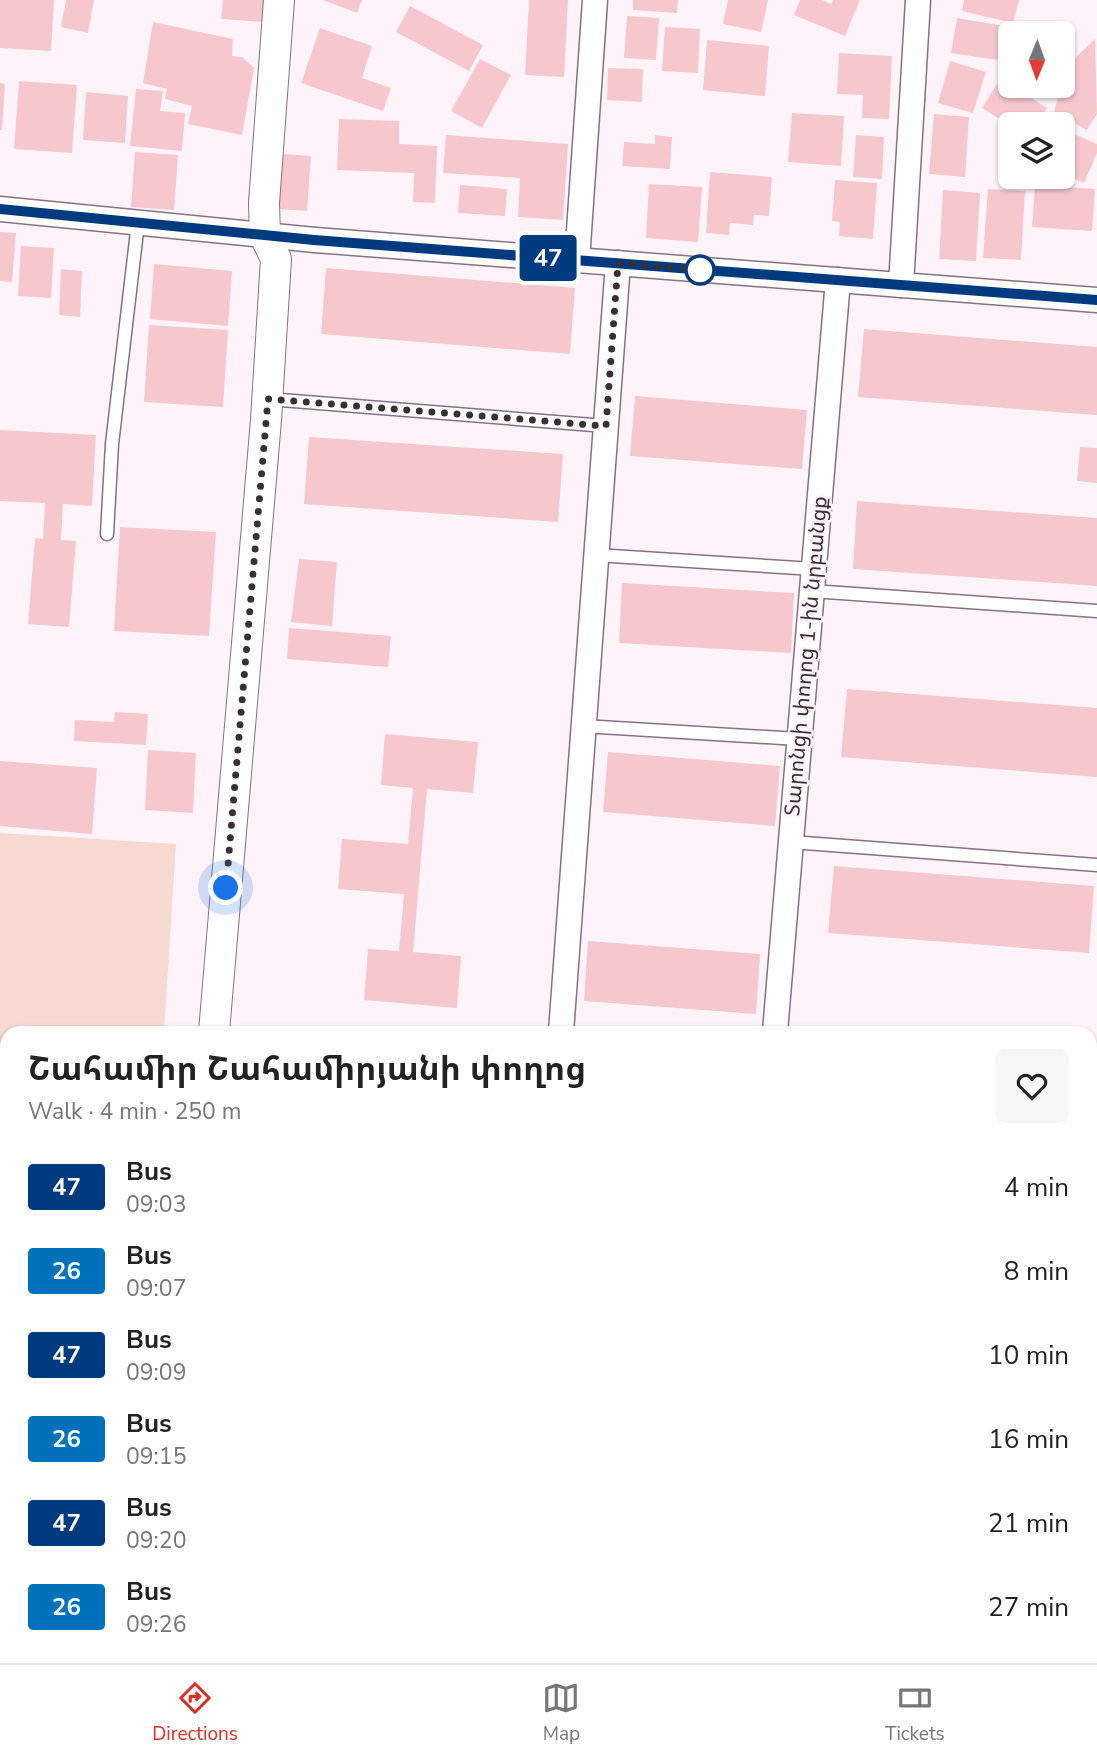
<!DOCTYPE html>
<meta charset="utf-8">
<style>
body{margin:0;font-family:"Nunito Sans","Noto Sans Armenian",sans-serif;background:#f6f6f6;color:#222;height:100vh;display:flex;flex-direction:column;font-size:26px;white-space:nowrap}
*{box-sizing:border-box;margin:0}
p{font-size:23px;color:#767676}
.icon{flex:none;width:38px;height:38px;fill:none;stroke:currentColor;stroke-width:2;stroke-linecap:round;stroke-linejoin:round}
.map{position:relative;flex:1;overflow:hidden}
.panel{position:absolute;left:0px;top:1026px;width:1097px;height:639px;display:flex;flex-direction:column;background:#fff;border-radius:21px 21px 0 0;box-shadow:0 2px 5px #0004}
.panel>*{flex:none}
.badge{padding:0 14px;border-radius:5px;font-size:24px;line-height:46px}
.needle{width:46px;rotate:181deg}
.tools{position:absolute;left:998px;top:21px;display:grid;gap:14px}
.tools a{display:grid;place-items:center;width:77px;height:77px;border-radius:10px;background:#fff;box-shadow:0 2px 5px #0004;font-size:35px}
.you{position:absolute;width:35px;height:35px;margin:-18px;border:5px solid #fff;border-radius:50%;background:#1a73e8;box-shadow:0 0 0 10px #1a73e833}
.map>.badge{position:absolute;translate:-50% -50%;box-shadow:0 0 0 4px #fff}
.round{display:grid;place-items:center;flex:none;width:74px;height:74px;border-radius:10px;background:#f6f6f6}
.summary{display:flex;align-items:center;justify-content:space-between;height:119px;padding:0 28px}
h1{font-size:33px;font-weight:700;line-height:52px}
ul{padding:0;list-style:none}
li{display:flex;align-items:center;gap:21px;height:84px;padding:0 28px}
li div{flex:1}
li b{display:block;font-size:26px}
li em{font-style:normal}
li .badge{min-width:77px;font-weight:700;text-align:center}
.tab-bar{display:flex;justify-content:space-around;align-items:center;height:98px;border-top:2px solid #e0e0e0;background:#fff;font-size:19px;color:#767676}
.tab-bar a{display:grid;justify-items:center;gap:4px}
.tab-bar .on{color:#d93025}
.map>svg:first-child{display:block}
.green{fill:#f6d9d1}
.building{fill:#f7c7ce}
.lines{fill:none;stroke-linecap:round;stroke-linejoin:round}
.service-casing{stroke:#88717f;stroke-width:15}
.minor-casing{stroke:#88717f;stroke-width:27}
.tertiary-casing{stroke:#88717f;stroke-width:32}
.service{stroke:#fff;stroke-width:12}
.minor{stroke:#fff;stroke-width:24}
.tertiary{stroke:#fff;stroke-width:30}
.line-casing{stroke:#fff;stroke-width:16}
.line{stroke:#003b80;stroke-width:10}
.walk{stroke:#392f35;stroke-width:7;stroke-dasharray:0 12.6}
.stop-dot{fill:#fff;stroke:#003b80;stroke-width:3.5}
.labels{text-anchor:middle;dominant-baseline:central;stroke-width:5;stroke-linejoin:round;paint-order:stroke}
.street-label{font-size:21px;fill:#392f35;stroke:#fdf3f8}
</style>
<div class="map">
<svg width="1097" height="1663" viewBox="0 0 1097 1663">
<rect width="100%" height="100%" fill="#fdf3f8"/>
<g class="green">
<path d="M0,833L176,844L164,1032H7V1125H0Z"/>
<path d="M472,1657H510L509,1663H474L471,1662Z"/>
</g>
<g class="building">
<path d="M0,0H54L51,51L0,48Z"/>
<path d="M66,0H94L88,33L61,27Z"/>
<path d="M223,0H264L263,22L221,19Z"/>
<path d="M323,0H362L357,13Z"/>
<path d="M529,0H568L564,77L525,75Z"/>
<path d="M633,0H678L677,13L633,10Z"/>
<path d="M728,0H768L761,32L723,24Z"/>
<path d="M800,0H822L831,4L833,0H860L845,36L794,15Z"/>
<path d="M964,0H1019L1013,23L962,11Z"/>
<path d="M410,6L483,45L469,71L396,32Z"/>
<path d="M627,16L659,18L656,60L624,58Z"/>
<path d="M957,18L1016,28L1015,33H1010V62L951,53Z"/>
<path d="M153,22L233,39L232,56L242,57L254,68L242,135L188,124L192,106L165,99L167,89L143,83Z"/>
<path d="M665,27L700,29L698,73L662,71Z"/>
<path d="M320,28L372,46L362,78L391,88L383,111L301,83Z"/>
<path d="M1095,39L1097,114L1087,130L1054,112L1066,67Z"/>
<path d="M707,40L769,46L765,96L703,90Z"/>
<path d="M839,53L892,56L889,119L862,118L863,95L837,94Z"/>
<path d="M480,59L511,75L482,128L451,111Z"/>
<path d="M950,61L986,72L973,113L938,103Z"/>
<path d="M608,68L643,69L642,102L607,100Z"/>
<path d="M1000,79L1047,108L1037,124H1008L982,108Z"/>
<path d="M19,81L77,85L72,153L14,149Z"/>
<path d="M0,83L5,84L2,130H0Z"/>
<path d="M136,89L163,91L160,111L185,113L182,151L130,146Z"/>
<path d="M86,92L128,96L125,143L83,140Z"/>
<path d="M792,113L844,116L841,166L788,162Z"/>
<path d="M934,114L969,117L965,177L929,174Z"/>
<path d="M339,119L399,121V144L437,146L435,203L413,202L414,173L337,170Z"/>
<path d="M1062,129L1097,144V153L1084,183L1062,173Z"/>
<path d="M446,135L568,144L563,220L518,217L520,178L443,173Z"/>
<path d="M655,135L672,137L670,169L622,166L624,142L655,144Z"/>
<path d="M856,135L884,137L882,179L853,177Z"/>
<path d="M135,152L178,155L174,210L131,207Z"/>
<path d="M283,154L311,156L307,211L279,209Z"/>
<path d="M710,172L772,177L769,216L754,215L753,225L730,223L729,235L706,233Z"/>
<path d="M835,180L877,183L873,239L839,236L840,222L832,221Z"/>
<path d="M649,184L702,187L698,242L646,238Z"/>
<path d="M460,185L507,189L505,216L458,213Z"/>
<path d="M1035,185L1095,189L1092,231L1032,227Z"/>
<path d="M988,189L1025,191L1021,260L983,258Z"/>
<path d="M943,190L980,193L976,261L939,259Z"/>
<path d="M0,232L16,233L12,282L0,281Z"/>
<path d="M21,246L54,248L51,298L18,296Z"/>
<path d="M154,264L232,271L228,326L150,319Z"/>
<path d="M326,268L575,288L570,354L321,334Z"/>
<path d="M61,269L82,271L80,317L59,315Z"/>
<path d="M149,325L228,330L223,407L144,402Z"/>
<path d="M864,329L1097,347V415L858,397Z"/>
<path d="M635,396L807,410L802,469L630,456Z"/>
<path d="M0,430L96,435L92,506L63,504L61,540L76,541L69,627L28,624L35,538L43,539L45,503L0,501Z"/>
<path d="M309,437L563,454L558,522L304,504Z"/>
<path d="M1080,447L1097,448V483L1077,481Z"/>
<path d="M857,501L1097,518V586L853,569Z"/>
<path d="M120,527L216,532L209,636L114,631Z"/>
<path d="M299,559L337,562L332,626L291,622Z"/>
<path d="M622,583L794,593L791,653L619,643Z"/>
<path d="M289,628L391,636L388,667L287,659Z"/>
<path d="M847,689L1097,708V777L841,757Z"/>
<path d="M115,712L148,714L146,745L74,741L75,720L114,722Z"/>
<path d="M385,734L478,742L473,793L427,789L413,952L461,956L457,1008L364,1000L368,949L399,951L404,894L338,889L342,839L408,844L413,788L381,785Z"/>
<path d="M148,750L196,753L193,813L145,810Z"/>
<path d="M608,752L780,766L775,826L603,812Z"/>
<path d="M0,761L97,768L92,834L0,826Z"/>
<path d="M834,866L1094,886L1089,953L828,933Z"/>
<path d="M588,941L760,954L756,1014L584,1001Z"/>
<rect x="0" y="1185" width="7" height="61"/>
<path d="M0,1499L7,1500V1556L0,1555Z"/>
<path d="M0,1559L7,1561V1594L2,1593L1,1599Z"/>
<path d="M0,1603L7,1604V1641L0,1640Z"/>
<path d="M94,1657H120L118,1663Z"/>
<path d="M177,1657H219L217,1663H197Z"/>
<path d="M231,1657H301L319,1662L243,1663Z"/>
<path d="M453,1657H472L471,1662Z"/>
<path d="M523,1657H670L696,1662L522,1663Z"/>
<path d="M771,1657H816L847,1661L770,1663Z"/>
</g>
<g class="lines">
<defs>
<g id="service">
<path d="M268,399L606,426"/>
<path d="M107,534L112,444L138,223"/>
<path d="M596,555L814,569"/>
<path d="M812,591L1097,611"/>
<path d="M583,726L799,739"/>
<path d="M791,842L1097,865"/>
<path d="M0,1156L7,1157"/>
<path d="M1090,1482L1097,1483"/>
</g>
<g id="minor">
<path d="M0,209L315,240L1097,300"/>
<path d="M577,260L595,0"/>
<path d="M901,285L918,0"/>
<path d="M561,1032L618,263"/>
<path d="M775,1032L838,280"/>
<path d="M1090,1379L1097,1290"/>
<path d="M334,1657L356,1663"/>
<path d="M1069,1663V1657"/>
</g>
<g id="tertiary">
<path d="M214,1032L266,420L276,259L265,236L264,203L279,0"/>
<path d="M0,1662L3,1663"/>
<path d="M145,1663L146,1657"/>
</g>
</defs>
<use href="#service" class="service-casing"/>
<use href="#minor" class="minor-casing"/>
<use href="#tertiary" class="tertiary-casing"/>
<use href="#service" class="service"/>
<use href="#minor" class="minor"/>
<use href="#tertiary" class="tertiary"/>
</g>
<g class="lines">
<defs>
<path id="line" d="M0,209L314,240L1097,300"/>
</defs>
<use href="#line" class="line-casing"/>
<use href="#line" class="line"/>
<path class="walk" d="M226,888L268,399L606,426L618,263L700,270"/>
</g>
<circle class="stop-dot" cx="700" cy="270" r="14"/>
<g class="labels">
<g class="street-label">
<text transform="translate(806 656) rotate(-85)">Տարոնցի փողոց 1-ին նրբանցք</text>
</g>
</g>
</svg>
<div class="tools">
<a><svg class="needle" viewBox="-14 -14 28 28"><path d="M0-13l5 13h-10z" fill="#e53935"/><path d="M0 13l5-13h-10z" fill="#767676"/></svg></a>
<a><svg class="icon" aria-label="layers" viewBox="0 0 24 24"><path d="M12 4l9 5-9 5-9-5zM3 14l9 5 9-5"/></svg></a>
</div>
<div class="you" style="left:226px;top:888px"></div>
<b class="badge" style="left:548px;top:258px;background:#003b80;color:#fff">47</b>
<section class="panel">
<div class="summary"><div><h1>Շահամիր Շահամիրյանի փողոց</h1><p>Walk · 4 min · 250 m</p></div><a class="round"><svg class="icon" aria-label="heart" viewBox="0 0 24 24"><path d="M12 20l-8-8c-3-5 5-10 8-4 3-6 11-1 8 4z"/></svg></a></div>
<ul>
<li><span class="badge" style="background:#003b80;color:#fff">47</span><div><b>Bus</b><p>09:03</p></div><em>4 min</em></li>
<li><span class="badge" style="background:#0072bc;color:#fff">26</span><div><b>Bus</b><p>09:07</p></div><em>8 min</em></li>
<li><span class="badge" style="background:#003b80;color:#fff">47</span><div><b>Bus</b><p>09:09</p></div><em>10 min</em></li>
<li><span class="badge" style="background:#0072bc;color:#fff">26</span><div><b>Bus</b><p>09:15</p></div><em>16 min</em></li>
<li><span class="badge" style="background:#003b80;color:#fff">47</span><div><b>Bus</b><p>09:20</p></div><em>21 min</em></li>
<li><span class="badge" style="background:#0072bc;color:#fff">26</span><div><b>Bus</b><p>09:26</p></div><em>27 min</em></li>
</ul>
</section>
</div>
<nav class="tab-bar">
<a class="on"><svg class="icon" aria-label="directions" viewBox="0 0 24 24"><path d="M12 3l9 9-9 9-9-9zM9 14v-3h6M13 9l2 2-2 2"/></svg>Directions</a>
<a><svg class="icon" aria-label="map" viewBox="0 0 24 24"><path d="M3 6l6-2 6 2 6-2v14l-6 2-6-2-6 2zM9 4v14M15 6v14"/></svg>Map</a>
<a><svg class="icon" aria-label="tickets" viewBox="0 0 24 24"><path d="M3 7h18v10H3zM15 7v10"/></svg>Tickets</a>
</nav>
